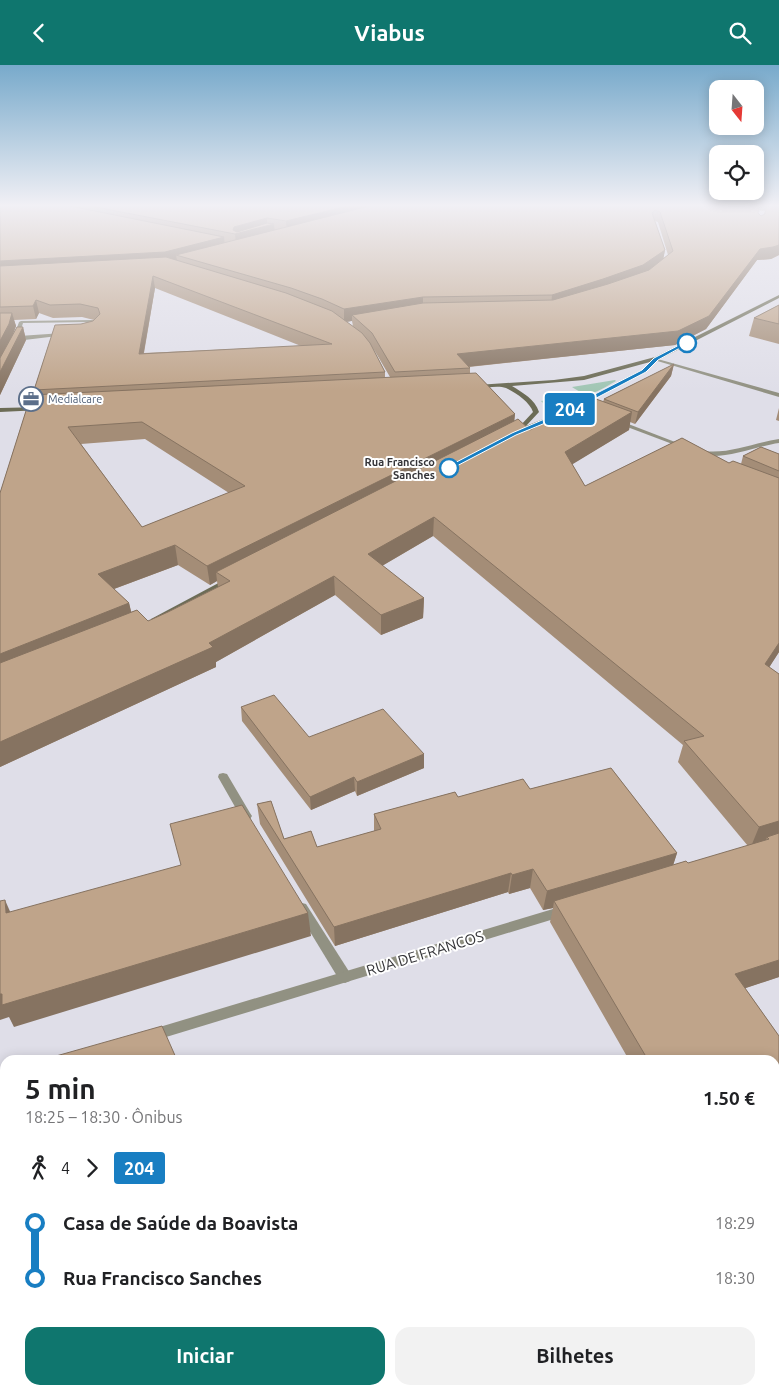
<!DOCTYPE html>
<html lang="pt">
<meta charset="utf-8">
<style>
body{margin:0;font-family:Ubuntu,sans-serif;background:#f2f2f2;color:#202124;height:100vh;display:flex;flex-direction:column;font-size:19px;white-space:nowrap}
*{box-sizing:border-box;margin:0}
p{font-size:16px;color:#757577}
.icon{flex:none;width:28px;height:28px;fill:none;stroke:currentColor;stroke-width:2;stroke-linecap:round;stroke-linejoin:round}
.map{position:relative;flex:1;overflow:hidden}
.panel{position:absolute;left:0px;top:990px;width:780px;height:340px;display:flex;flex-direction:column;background:#fff;border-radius:15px 15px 0 0;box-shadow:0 2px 12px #0003}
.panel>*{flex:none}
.badge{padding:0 10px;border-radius:4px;font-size:18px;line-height:32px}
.needle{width:32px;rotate:163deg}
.fabs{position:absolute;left:709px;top:15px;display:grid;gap:10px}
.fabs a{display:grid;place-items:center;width:55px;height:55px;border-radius:10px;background:#fff;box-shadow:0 2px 12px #0003;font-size:25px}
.map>.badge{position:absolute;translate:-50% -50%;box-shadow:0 0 0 2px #fff}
.legs{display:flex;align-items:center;gap:8px;height:55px;padding:0 25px;font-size:16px}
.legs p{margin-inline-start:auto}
.summary{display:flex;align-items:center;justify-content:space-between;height:85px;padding:0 25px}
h1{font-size:28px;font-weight:700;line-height:38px}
.action{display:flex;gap:10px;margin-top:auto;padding:10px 25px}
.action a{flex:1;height:58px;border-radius:15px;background:#0f766e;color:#fff;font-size:20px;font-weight:700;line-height:58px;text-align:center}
.action a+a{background:#f2f2f2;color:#202124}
ul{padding:0 25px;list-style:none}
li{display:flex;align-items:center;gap:18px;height:55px;font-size:19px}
li i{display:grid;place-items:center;width:8px;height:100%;margin:0 6px;background:currentColor}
li i::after{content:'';width:12px;height:12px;margin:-6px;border:4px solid;border-radius:50%;background:#fff}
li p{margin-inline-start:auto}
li:first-child i{background:linear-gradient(#0000 50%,currentColor 0)}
li:last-child i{background:linear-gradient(currentColor 50%,#0000 0)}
header{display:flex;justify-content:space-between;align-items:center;height:65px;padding:0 25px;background:#0f766e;color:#fff;font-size:22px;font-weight:700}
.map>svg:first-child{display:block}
.green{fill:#a1c6b4}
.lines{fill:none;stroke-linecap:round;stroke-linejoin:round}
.lane{fill:#919182;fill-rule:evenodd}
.street{fill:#919182;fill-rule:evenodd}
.secondary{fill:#6c6c56;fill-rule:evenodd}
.tram{stroke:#6c6b71;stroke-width:1}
.wall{fill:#a48d77;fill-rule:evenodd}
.shaded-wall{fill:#867361}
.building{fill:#bfa48a;stroke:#867361;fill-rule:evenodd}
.line-1{fill:#187ec2;stroke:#fff}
.stop-1-dot{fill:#fff;stroke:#187ec2;stroke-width:2.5}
.labels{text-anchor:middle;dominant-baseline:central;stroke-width:4;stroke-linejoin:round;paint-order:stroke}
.far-service-label{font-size:11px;fill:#4e5e75;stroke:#fff;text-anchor:start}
.far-stop-label{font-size:11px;font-weight:bold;fill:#353539;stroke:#fff;text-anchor:end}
.near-street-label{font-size:15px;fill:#353539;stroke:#fff}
</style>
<header><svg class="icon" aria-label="back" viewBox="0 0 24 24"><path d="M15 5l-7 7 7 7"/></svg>Viabus<svg class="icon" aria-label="search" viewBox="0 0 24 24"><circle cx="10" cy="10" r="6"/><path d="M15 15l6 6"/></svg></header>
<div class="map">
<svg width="779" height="1330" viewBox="0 0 779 1330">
<rect width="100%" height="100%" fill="#dfdee8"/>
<g class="green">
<path d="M615,315L616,316C599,325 590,335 572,322Z"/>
<path d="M565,332L578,336L553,348L541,336Z"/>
</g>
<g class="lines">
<g class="lane">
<path d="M744,142L779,145V147L743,144Z"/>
<path d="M614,355H618L688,382L683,383L614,357Z"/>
<path d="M779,374V378C756,381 715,399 695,387L698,385C726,391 752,378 779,374Z"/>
<path d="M223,708L227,709L250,748L252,751L250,754H242L218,712L219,709Z"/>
<path d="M302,838L306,839L350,908L352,912L350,916L345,918L340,916L298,847L296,843L298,839Z"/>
</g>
<g class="street">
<path d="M92,255L99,257L101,262L94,267L91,265L95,262V259L91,257L23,258L19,271L63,268L66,270L16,276L13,274L19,257L21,256Z"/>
<path d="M654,293L779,328V332L654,295Z"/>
<path d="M563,841L567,842L569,846L567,850L153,976L148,974L146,970L148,966L153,964Z"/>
</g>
<g class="secondary">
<path d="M779,230V233L658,295L646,307L560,351L517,369L512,368L520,363V361L533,347C530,337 515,327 506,323C498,320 485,323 477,324L474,322L477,320L554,315L584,311L655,292ZM650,297L642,305L556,349L526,361L539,347C535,334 523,328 512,321L584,315Z"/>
<path d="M43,342V344L41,345L0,347V343Z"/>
<path d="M226,514H229L233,516L158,556H152L151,554Z"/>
</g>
<path class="tram" d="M727,140L779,144"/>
</g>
<g class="wall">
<path d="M0,140H779V190L771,194L757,195L706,264L675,280L469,302L470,303V308H476L515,349L514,357L518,354L530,365L572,343L575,344L596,334L603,337L604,334L674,299L671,311L635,359L630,357L629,365L572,399L585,421L682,373L729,398L733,396L741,399L743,391L761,382L779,389V587L769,602L779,609V912L745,923L779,971V1039L775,1041V995H629L550,857L553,843L543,845L530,823L509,829L508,827L335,881L260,759L257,739L271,736L284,774L311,766L317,782L374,766V749L455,727L458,732L523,714L530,724L611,703L677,788L673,800L686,796L688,798L748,781L678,697L683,680L433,471L382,501L424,533L423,553L381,570L335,530L216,597V602L0,702V428L31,330H36L34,325L55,260L81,259L94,255L82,252L53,253L39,248L36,254L14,255L16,261L13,269L17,262H23L26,275L0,330ZM759,141L766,142L764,149L761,151L758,148ZM655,156L658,157L668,190L663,194L665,185ZM155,223L301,281L144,288ZM351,256H352L353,261L347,257ZM373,283L390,312L385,313V307ZM145,374L229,428L142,462L81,379ZM178,500L210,520L217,516L218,522L168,547L148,556L137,545L131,547L129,538L114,524Z"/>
<path d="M779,240V279L749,271L754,253Z"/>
<path d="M779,343V356L776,355Z"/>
<path d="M241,642L309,672L424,689V703L357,731L355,726L311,745L242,656Z"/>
</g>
<g class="shaded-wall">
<path d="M352,140H392L287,167L286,156Z"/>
<path d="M267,153V161L274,159L275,170L236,180L235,169L233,165L234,162Z"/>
<path d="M224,172L225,183L176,190L177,196L0,208V196Z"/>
<path d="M779,180V190L771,194L757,195L706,264L675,280L456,303L457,289L760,184Z"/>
<path d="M665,185L663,196L641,211L551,242L552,230Z"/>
<path d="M153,211L155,223L141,303L139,289Z"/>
<path d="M423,232V245L352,250V256L344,257V244Z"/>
<path d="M36,235L39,248L36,254L33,241Z"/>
<path d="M12,248L16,261L12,272L0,297V276Z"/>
<path d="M23,262L26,275L0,330V307Z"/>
<path d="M674,299L671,311L635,359L638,347Z"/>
<path d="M632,347L629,365L563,405L565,387Z"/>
<path d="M515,349L513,366L216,507L217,516L210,520L207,501Z"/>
<path d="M434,452L433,471L368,509V489Z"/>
<path d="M175,480L178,500L103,528L98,509Z"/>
<path d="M334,511L335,530L216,597V602L0,702V677L209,578Z"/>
<path d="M424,533L423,553L381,570V550Z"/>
<path d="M129,538L134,558L0,613V589Z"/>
<path d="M779,578V587L758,620L765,599Z"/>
<path d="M424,689V703L357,731V717Z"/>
<path d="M354,712L355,726L311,745L310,732Z"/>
<path d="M779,756V774H769L767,772L764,780L750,784L759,762Z"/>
<path d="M677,788L671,807L554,836L553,843L543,845L547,826Z"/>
<path d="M533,804L530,823L509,829L512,810Z"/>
<path d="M511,808L508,827L335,881L334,862Z"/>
<path d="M5,835L15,858L6,848Z"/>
<path d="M308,848L311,871L14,962L9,952L0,955V929Z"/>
<path d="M779,895V912L725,930L735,909Z"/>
<path d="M779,1024V1039L775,1041V1026Z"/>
<path d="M0,1136L5,1142V1156L4,1154L0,1155Z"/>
</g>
<g class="building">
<path d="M0,140H65L224,172L165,187L0,196Z"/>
<path d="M85,140H352L286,156L267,153L234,162L233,165L237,167L267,158L274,159L235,169Z"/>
<path d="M373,140H759L758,148L761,151L765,149L767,140H779V180L773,182L760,184L709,251L678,266L457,289L470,303L395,307L372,268L352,250L423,238L553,235L608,219L649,205L673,186L660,147L655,145L652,148L665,185L643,200L603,214L552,230L423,232L344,244L322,234L291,223L176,190Z"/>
<path d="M166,192L286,228L332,246L362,268L370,278L385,307L34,325L55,260L81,259L93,256L100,249L98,243L80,239L50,240L36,235L33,241L0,242V201ZM153,211L332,279L139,289Z"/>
<path d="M779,240V259L754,253Z"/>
<path d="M0,248H12L9,259L0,276Z"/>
<path d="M17,262H23L0,307V293Z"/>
<path d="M674,299L638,347L604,334Z"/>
<path d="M476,308L515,349L207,501L175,480L98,509L129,538L0,589V428L31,330ZM142,357L245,421L142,462L68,362Z"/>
<path d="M596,334L632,347L565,387L585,421L682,373L729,398L733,396L779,413V578L765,599L779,609V756L759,762L684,676L704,671L434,452L368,489L424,533L381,550L334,511L209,578L213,582L0,677V598L137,545L148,556L168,547L230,516L216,507L518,354L530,365L572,343L575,344Z"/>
<path d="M761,382L779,389V406L743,391Z"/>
<path d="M274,630L309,672L383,644L424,689L357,717L354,712L310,732L241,642Z"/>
<path d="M611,703L677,788L547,826L533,804L512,810L511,808L334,862L257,739L271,736L284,774L311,766L317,782L381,764L374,749L455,727L458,732L523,714L530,724Z"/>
<path d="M242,740L308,848L2,940V929H0V836L5,835L6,848L181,800L170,759Z"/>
<path d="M779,768V895L735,909L779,971V1024L775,1026V995H648L554,836L686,796L688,798L769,774L767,772Z"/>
<path d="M162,961L177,995H42Z"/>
<path d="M5,1006V1145L0,1146V1007Z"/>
<rect x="393" y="1325" width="151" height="5"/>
</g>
<linearGradient id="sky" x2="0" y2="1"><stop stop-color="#78aacb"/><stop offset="0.43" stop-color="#f1f0f5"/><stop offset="1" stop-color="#f1f0f5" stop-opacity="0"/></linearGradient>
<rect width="779" height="326" fill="url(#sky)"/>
<path class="line-1" d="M685,277L689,278L658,295L646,307L560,352L516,370L451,404L445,403L512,368L556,349L642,305L654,293Z"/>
<defs>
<symbol id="office-ring" viewBox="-11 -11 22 22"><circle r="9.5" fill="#fff" stroke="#5c6f8a" stroke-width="1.5"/><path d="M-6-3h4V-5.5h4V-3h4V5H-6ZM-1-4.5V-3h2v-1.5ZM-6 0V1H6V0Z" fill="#5c6f8a"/></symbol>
</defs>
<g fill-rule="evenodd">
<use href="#office-ring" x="17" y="320" width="28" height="28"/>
</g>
<g class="stop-1-dot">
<circle cx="687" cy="278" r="9"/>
<circle cx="449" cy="403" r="9"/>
</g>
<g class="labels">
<g class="far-service-label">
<text x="48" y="334">Medialcare</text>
</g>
<g class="far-stop-label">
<text x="435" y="397">Rua Francisco<tspan x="435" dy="13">Sanches</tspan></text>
</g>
<g class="near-street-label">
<text transform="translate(425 888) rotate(-17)">RUA DE FRANCOS</text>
</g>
</g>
</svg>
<div class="fabs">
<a><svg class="needle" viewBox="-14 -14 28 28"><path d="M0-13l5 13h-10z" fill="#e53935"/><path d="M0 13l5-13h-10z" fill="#757577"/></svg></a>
<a><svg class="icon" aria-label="locate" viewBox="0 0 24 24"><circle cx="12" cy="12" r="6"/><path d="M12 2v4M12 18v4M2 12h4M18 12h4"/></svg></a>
</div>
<b class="badge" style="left:570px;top:344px;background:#187ec2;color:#fff">204</b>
<section class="panel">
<div class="summary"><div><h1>5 min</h1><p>18:25 – 18:30 · Ônibus</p></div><b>1.50 €</b></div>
<div class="legs"><svg class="icon" aria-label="walk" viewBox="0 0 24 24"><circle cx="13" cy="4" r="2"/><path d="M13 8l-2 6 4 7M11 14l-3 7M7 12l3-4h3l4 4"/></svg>4<svg class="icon" aria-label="forward" viewBox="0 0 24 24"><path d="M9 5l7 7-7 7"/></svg><b class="badge" style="background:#187ec2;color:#fff">204</b></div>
<ul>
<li><i style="color:#187ec2"></i><b>Casa de Saúde da Boavista</b><p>18:29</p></li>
<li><i style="color:#187ec2"></i><b>Rua Francisco Sanches</b><p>18:30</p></li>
</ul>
<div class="action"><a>Iniciar</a><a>Bilhetes</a></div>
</section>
</div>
